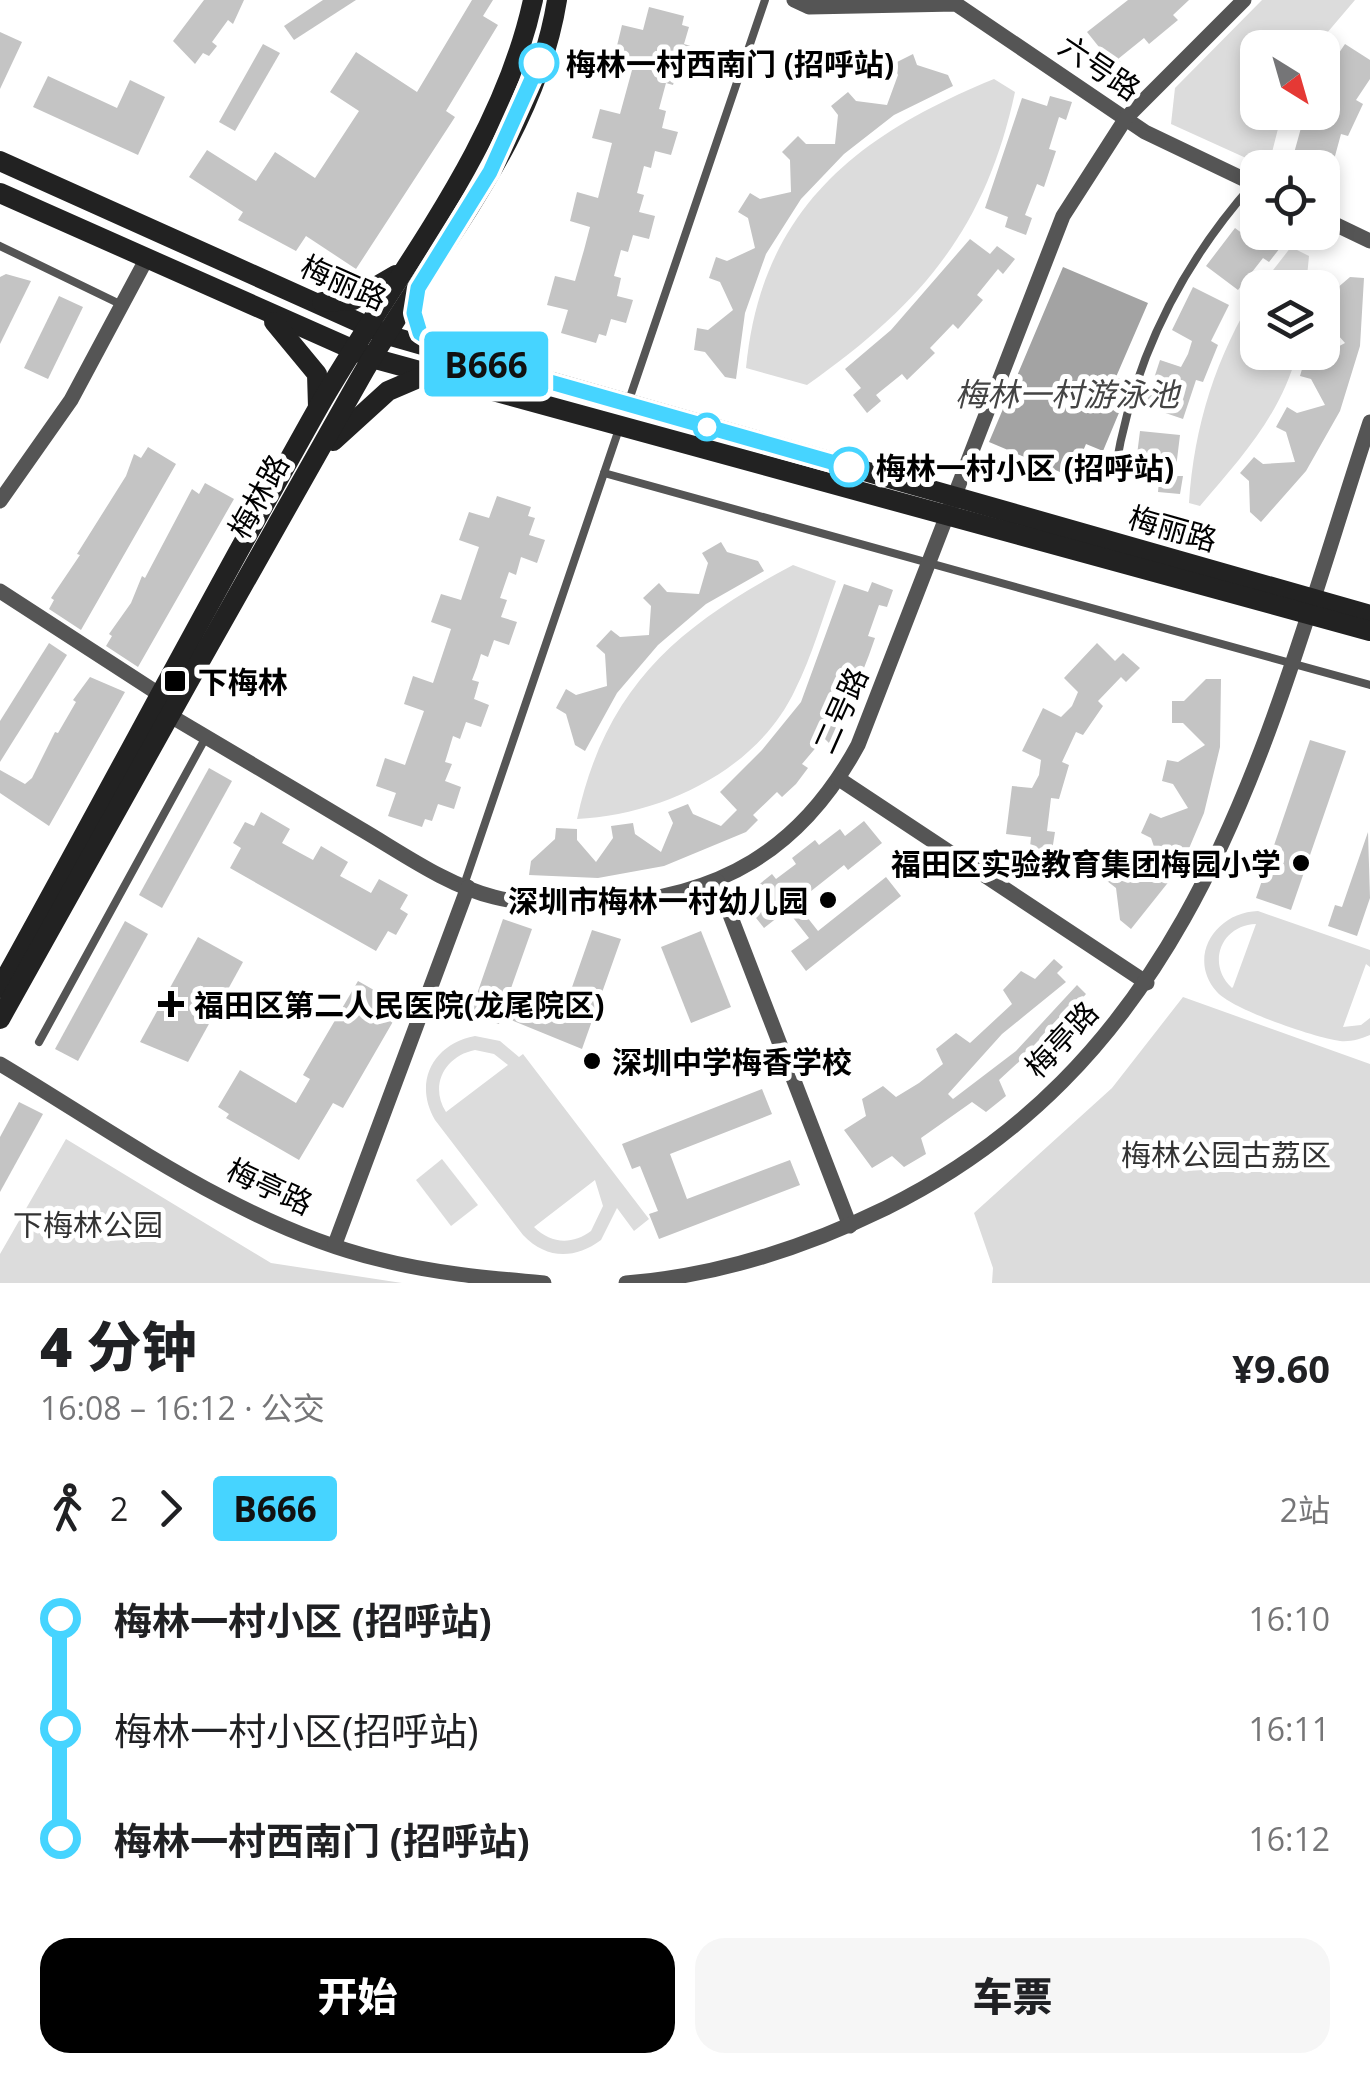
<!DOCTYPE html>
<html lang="zh">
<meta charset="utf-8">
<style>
body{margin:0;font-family:"Open Sans","Noto Sans SC",sans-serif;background:#f6f6f6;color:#202124;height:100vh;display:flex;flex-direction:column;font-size:38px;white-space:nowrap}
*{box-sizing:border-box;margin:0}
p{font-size:32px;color:#757577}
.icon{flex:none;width:55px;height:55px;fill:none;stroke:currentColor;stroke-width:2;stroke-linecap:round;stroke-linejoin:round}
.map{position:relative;height:1283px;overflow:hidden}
.details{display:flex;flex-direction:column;background:#fff;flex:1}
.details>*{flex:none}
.badge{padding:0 20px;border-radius:8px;font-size:35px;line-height:65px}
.needle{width:65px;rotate:143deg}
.controls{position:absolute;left:1240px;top:30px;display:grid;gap:20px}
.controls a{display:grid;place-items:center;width:100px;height:100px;border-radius:20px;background:#fff;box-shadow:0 5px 15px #0003;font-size:50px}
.map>.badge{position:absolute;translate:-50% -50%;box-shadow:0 0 0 5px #fff}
.legs{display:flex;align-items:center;gap:15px;height:110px;padding:0 40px;font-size:32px}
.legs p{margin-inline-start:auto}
.overview{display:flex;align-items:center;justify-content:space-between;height:170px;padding:0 40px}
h1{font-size:55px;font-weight:800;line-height:75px}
.action{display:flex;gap:20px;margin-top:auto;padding:20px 40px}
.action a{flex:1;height:115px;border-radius:30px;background:#000;color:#fff;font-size:40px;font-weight:800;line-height:115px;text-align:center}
.action a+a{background:#f6f6f6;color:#202124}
ul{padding:0 40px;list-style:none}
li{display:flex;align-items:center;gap:35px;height:110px;font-size:38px}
li i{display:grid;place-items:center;width:15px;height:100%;margin:0 12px;background:currentColor}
li i::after{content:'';width:25px;height:25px;margin:-12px;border:8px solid;border-radius:50%;background:#fff}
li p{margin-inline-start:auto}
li:first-child i{background:linear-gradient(#0000 50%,currentColor 0)}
li:last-child i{background:linear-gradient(currentColor 50%,#0000 0)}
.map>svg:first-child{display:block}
.green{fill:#dcdcdc;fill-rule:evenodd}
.water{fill:#a3a3a3}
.building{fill:#c4c4c4}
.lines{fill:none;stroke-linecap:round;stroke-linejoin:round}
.lane{stroke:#555;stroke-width:8}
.street{stroke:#555;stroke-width:15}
.secondary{stroke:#222;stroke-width:20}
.line-1-casing{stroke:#fff;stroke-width:22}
.line-1{stroke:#46d4ff;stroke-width:15}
.stop-1-dot{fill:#fff;stroke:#46d4ff;stroke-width:5}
.poi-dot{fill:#000;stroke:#fff;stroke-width:4}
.labels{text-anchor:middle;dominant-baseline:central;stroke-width:10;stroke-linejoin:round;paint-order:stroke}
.stop-label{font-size:30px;font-weight:bold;fill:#000;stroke:#fff;text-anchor:start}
.street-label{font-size:30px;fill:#000;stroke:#fff}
.poi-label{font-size:30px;font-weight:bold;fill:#000;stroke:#fff;text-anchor:start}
.park-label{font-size:30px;fill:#333;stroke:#fff}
.water-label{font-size:32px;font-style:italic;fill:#444;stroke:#fff}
</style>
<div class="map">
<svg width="1370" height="1283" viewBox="0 0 1370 1283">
<rect width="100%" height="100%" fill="#fff"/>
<g class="green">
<path d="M1262,0H1355L1315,47L1258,48V112L1282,113L1268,168L1171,124L1175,88Z"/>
<path d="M994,79L1015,92C985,231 920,305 807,385L746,368C761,209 857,135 994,79Z"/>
<path d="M1291,247L1309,256L1306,287H1260Z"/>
<path d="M1257,291L1258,352L1297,353C1281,415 1240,459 1200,506L1189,503C1194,426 1216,356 1257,291Z"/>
<path d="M793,565L836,581C823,617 812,656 795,690C757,771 661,815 577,819C606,686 678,626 793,565Z"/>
<path d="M1258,911L1370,950V967L1366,964L1343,1027L1361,1025L1370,1018V1035C1360,1039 1351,1042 1340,1041C1316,1038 1233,1010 1217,992C1186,957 1216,912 1258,911ZM1256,924L1233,987L1232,988C1206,964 1221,925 1256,924Z"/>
<path d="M1183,997L1370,1064V1283H992L993,1268L974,1213L1112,1088Z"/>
<path d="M475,1036L500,1041L519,1057L523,1054L649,1219L634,1231L617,1208L601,1240C574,1260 546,1259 523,1235L435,1120C413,1082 433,1044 475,1036ZM475,1050L494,1054L508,1065L446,1112C429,1085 445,1056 475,1050ZM595,1180L603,1206L591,1231C572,1245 551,1244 534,1227Z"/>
<path d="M66,1139L271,1263L402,1283H0V1254Z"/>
<path d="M442,1159L478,1205L451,1226L416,1180Z"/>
</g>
<path class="water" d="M1063,267L1148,303L1116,377L1131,384L1103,451L1086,444L1072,477L989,442Z"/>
<g class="building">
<path d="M204,0H244L233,24L228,20L212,42L217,46L209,56L203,53L195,64L173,41Z"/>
<path d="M323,0H356L294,40L284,26Z"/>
<path d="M472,0H493L483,16L498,25L446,111L455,117L356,269L306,236L296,251L238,220L243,212L189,177L207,150L256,181L275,152L315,178L359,111L330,92L356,52L417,92Z"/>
<path d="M1128,0H1189L1173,15L1178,20L1149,44L1144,38L1118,59L1123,65L1108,76L1095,58L1103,52L1087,32Z"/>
<path d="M649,7L684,16L682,25L689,27L684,44L700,49L694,71L678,67L673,85L666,83L659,109L666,111L662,128L678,132L671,155L655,151L651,168L644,166L637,193L644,195L639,212L655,216L649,239L633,235L628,252L621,250L614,276L621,278L617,296L633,300L626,323L611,319L606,336L599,334L596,343L561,333L568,310L547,305L555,276L575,281L584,250L590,227L570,221L577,192L598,198L612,143L592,138L600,109L620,114L635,59L615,54L622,25L643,30Z"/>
<path d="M0,32L22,42L0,89Z"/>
<path d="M263,44L280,53L235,131L219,122Z"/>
<path d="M1345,44L1370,60V79L1356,100L1363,104L1348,136L1341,134L1332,167L1340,169L1335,187L1322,183V168L1291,164L1304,117L1323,122L1332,110L1335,95L1322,87V78Z"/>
<path d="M913,54L917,65L948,75L953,86L894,115L844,154L801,199L766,254L745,313L736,379L725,377L705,352L694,350L697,328L708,330L733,310L720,282L709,278L716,257L727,261L755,248L748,218L738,212L750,193L760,199L791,192L790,160L782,152L798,136L806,144H835L838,115L831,106L848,92L856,101L887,105L898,75L893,64Z"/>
<path d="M48,76L117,108L130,80L165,97L138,155L33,107Z"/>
<path d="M1050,96L1072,102L1066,120L1059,117L1049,149L1056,151L1044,187L1037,184L1025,215L1032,218L1026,235L1005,227L1008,217L985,208L1022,98L1047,106Z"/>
<path d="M1235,228L1255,243L1262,234L1280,248L1269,262L1263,258L1238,290L1206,266Z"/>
<path d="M970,239L990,254L997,246L1015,259L1003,274L998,269L977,295L983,300L958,329L953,324L930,348L935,353L907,380L902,374L876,395L881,401L867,413L853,395L861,388L845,369L891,330Z"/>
<path d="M6,274L31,281L0,344V277Z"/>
<path d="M1350,277L1364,278L1360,346L1340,411L1306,471L1261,522L1250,512L1249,481L1240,473L1254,457L1263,464L1295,462L1286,432L1276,427L1287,407L1297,413L1325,405L1311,379L1300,376L1306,355L1317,358L1345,343L1322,317V301Z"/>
<path d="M1193,287L1229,305L1211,341L1218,345L1203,382L1196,380L1183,419L1145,406L1160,360L1181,367L1188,354L1192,341L1172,330Z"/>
<path d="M59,296L83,307L48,379L24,368Z"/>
<path d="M1140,431L1180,435L1175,476H1183L1180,494L1158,492L1159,481L1134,479Z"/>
<path d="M148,447L176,464L81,630L49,609L54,600L51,598L80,555L77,554L126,476L134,454L141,458Z"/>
<path d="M205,483L234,499L138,667L106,646L112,636L109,634L131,603L142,576L145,578L192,489L199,494Z"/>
<path d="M497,496L531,507L528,516L535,518L529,535L545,540L537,563L521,557L516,575L509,572L500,598L507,600L501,617L517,622L509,645L494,640L488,657L481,654L477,667L472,680L479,682L474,699L489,705L481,727L466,722L460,739L453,736L445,762L452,764L445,781L461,787L454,809L438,804L432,821L425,819L422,827L388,816L396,793L376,786L385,758L405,765L413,742L424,711L404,704L413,676L433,683L451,629L431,622L441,594L461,600L479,547L459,540L469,512L489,518Z"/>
<path d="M721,542L727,552L758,561L764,571L706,604L658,645L617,693L585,751L575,745L566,714L556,708L566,689L576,695L607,686L605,654L596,646L611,630L620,637L649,635L651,606L643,598L659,583L667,592L699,594L708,563L702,553Z"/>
<path d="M872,582L893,590L887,607L879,605L868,636L875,638L869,655L862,673L855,670L844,701L851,704L843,726L829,743L824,738L802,764L808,768L796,784L782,797L777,792L753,815L758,820L746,832L664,866L598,878L529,875L531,861L555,839L556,828L577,829V840L596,862L613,838L611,826L633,823L635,834L661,852L673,823L668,812L688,804L693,814L721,826L737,810L720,792L762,750L801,702L844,584L868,592Z"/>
<path d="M49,643L67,655L0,762V721Z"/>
<path d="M1097,643L1115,661L1123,653L1140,668L1126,682L1121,677L1098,701L1103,706L1083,735L1076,732L1062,762L1069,765L1059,799L1051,798L1047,831L1055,832L1052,851L1030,847L1031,837L1006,834L1012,786L1032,788L1039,775L1041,760L1022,751L1043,708L1061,717L1072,706L1078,692L1064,678Z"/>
<path d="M90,677L125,692L49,826L0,793V770L25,784L32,778L55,732L58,733L76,702L73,700Z"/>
<path d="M1206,679H1221L1220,747L1204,813L1182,865L1131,929L1120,920L1116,888L1107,881L1121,864L1130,871L1161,867L1151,838L1141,833L1150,813L1161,818L1188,808L1173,784L1162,781L1167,760L1178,762L1205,745L1183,723H1172V701H1184Z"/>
<path d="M1310,740L1346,751L1291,910L1256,898Z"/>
<path d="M209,768L232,781L162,908L139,895Z"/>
<path d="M261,812L290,829L282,843L300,853L313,860L321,846L348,862L340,876L353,883L371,893L379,879L408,895L400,909L408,914L396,935L388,931L376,951L230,868L241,848L233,843L245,822L254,826Z"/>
<path d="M864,821L882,843L848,870L844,865L796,903L818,931L886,877L901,896L806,971L791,951L809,938L787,910L764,928L745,904L755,896L751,891L772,874L776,879L796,864L792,858L815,840L819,845L840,829L845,836Z"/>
<path d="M1368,832L1370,898L1357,936L1328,926L1335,905L1342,907Z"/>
<path d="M503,919L532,929L510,991L564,1010L592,930L621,939L582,1049L501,1016L499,1024L470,1014Z"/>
<path d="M125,921L148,934L78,1061L55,1049Z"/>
<path d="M701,931L731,1007L691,1023L661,947Z"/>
<path d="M198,937L243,962L188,1062L140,1042Z"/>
<path d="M1054,959L1063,967L1057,973L1066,982L1002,1034L948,1094L953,1099L1016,1051L1077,985L1086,994L1071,1011L1079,1025L1062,1044L1047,1036L999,1080L1006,1096L986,1112L972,1102L921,1138L926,1154L904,1167L892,1156L872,1168L844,1130L866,1116L862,1099L883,1086L896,1097L919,1083L943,1064L936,1049L956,1033L970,1043L1012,1004L1003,990L1021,971L1035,979Z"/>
<path d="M358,981L402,1006L343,1108L333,1103L299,1160L226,1118L229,1114L218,1107L240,1070L296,1103L310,1079L303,1075Z"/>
<path d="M762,1089L772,1114L670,1154L687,1199L790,1160L800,1185L659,1239L649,1214L658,1211L640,1166L632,1169L622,1144Z"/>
<path d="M19,1102L43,1114L0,1192V1137Z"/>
</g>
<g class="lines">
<g class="lane">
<path d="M0,246L122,305"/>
<path d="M628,403L765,0"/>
<path d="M1115,471C1133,361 1179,267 1253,184"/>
<path d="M604,473L1370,685"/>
<path d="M464,885L620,426"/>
<path d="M39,1042L206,737"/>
</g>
<g class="street">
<path d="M794,0L809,7L956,4L1145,132L1258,186"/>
<path d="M1322,218L1370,241"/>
<path d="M0,501L71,400L147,258"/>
<path d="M0,591L162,696"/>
<path d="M169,715C233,753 296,790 359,828C402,853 446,885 494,897C530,906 564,906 600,904C719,898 801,850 858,745L1063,216L1126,118L1244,0"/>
<path d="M839,779L1147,983"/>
<path d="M717,881L850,1226"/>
<path d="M0,1064C119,1135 242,1226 378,1259C432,1273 488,1278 544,1283"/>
<path d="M335,1244L468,887"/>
<path d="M626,1283C717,1276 804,1248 886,1208C1203,1051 1269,728 1370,422"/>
</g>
<g class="secondary">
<path d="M0,161L387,335L1370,615"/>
<path d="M0,193L372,358L1370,631"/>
<path d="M322,302L353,300L396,275"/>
<path d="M274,322L317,374L318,407"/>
<path d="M333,441L388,391L430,373"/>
<path d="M0,988C107,795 210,600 318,408C393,276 500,152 533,0"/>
<path d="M0,1019C119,806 238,592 359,380C428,257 534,144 557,0"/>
</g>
</g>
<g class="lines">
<defs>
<path id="line-1" d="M539,63L490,172L418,288L414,313L420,333L455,355L849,467"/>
</defs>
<use href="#line-1" class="line-1-casing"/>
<use href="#line-1" class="line-1"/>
</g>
<g class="stop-1-dot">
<circle cx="539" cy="63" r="18"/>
<circle cx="707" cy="427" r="12"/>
<circle cx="849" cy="467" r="18"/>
</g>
<g class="poi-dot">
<rect x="163" y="669" width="24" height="24" rx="5"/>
<circle cx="1301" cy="863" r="10"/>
<circle cx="828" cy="900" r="10"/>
<path d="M166 989h10v10h10v10h-10v10h-10v-10h-10v-10h10z"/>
<circle cx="592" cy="1061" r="10"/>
</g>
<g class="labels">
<g class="stop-label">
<text x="566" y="63">梅林一村西南门 (招呼站)</text>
<text x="876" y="467">梅林一村小区 (招呼站)</text>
</g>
<g class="street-label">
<text transform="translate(1100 67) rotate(34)">六号路</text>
<text transform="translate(344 282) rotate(24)">梅丽路</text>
<text transform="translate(258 496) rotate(-61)">梅林路</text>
<text transform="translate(1173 528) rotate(16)">梅丽路</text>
<text transform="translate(840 710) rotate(-66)">二号路</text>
<text transform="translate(1061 1039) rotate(-47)">梅亭路</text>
<text transform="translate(270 1186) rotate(25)">梅亭路</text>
</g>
<g class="poi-label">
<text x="198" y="681">下梅林</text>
<text x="1281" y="863" text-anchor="end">福田区实验教育集团梅园小学</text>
<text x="808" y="900" text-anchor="end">深圳市梅林一村幼儿园</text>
<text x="194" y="1004">福田区第二人民医院(龙尾院区)</text>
<text x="612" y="1061">深圳中学梅香学校</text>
</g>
<g class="park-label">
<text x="1226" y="1154">梅林公园古荔区</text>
<text x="88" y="1224">下梅林公园</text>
</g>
<g class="water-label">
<text x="1067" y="393">梅林一村游泳池</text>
</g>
</g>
</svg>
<div class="controls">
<a><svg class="needle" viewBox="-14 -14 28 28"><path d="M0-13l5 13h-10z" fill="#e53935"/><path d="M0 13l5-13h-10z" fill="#757577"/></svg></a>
<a><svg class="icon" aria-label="locate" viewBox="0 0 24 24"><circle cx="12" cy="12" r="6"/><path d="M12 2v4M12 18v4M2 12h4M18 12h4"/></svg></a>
<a><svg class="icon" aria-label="layers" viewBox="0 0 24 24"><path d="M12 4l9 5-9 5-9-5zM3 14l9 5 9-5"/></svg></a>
</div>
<b class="badge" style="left:486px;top:364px;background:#46d4ff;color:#111">B666</b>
</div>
<section class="details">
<div class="overview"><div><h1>4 分钟</h1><p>16:08 – 16:12 · 公交</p></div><b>¥9.60</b></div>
<div class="legs"><svg class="icon" aria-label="walk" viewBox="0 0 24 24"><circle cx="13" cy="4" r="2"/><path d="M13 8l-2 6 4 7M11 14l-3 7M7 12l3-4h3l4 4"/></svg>2<svg class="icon" aria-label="forward" viewBox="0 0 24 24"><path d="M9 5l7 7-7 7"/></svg><b class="badge" style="background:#46d4ff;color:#111">B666</b><p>2站</p></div>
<ul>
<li><i style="color:#46d4ff"></i><b>梅林一村小区 (招呼站)</b><p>16:10</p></li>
<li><i style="color:#46d4ff"></i><span>梅林一村小区(招呼站)</span><p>16:11</p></li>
<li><i style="color:#46d4ff"></i><b>梅林一村西南门 (招呼站)</b><p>16:12</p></li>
</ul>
<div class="action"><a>开始</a><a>车票</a></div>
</section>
